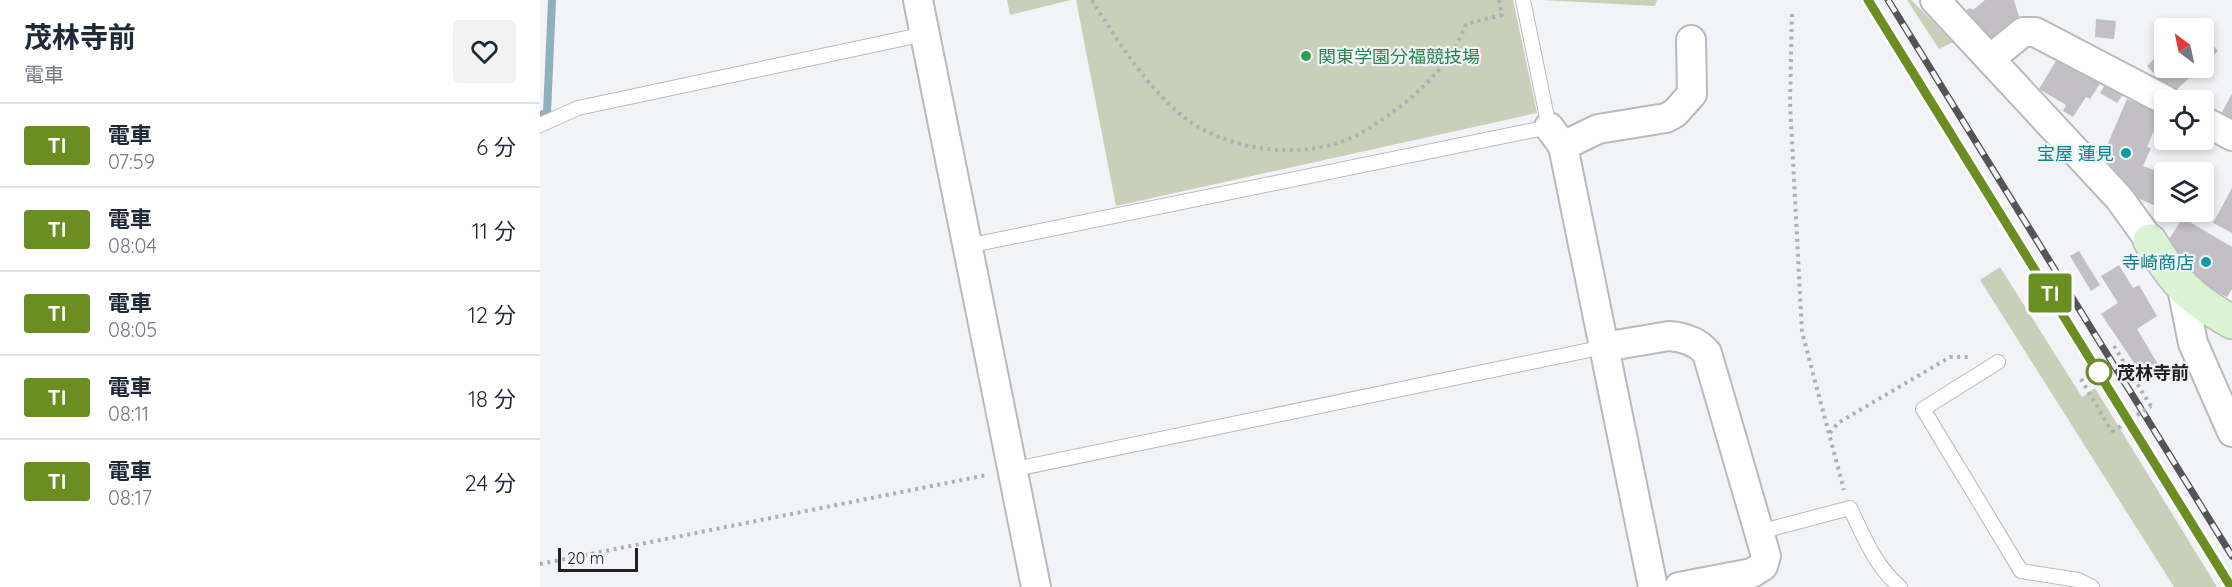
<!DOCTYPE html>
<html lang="ja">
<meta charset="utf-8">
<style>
body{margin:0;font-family:Quicksand,"Noto Sans JP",sans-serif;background:#f2f2f3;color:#1f2937;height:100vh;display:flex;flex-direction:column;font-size:22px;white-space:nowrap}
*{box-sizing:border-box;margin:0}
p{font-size:20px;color:#747a83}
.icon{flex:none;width:33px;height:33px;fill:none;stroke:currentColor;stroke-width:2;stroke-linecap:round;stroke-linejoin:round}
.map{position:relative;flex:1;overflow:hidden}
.panel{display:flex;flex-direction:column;background:#fff;width:540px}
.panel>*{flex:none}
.badge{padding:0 12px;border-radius:4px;font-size:21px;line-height:39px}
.needle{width:39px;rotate:327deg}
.buttons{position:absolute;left:1614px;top:18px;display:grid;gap:12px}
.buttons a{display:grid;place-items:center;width:60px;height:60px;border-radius:6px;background:#fff;box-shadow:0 3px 9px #0003;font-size:30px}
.scale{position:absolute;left:18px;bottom:15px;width:80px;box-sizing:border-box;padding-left:6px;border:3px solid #212123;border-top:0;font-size:16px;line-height:21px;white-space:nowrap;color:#212123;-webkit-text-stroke:4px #f2f3f7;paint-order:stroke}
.map>.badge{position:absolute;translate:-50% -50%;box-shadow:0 0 0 3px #fff}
.round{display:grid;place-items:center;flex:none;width:63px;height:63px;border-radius:6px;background:#f2f2f3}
.headline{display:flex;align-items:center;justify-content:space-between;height:102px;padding:0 24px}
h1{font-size:28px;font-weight:700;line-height:45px}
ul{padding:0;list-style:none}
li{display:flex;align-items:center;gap:18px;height:84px;padding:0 24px;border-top:2px solid #e0e1e3}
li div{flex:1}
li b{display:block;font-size:22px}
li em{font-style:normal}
li .badge{min-width:66px;font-weight:700;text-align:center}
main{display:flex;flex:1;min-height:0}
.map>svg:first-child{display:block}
.green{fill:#cacfba}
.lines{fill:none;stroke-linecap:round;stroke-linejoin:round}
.stream{stroke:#91b0be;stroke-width:8}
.building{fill:#c2c0c4}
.lane-casing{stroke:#b9babe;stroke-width:16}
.street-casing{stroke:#b9babe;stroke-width:32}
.secondary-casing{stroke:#b9babe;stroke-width:36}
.path{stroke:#afb0b3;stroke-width:4;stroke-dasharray:3 4.5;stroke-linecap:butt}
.lane{stroke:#fff;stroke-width:14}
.street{stroke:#fff;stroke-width:28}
.secondary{stroke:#daf4d3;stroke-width:33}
.rail-casing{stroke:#545456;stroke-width:7}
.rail{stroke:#f2f3f7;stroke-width:4.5;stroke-dasharray:14;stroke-linecap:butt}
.path-bridge{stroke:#afb0b3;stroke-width:4;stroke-dasharray:3 4.5;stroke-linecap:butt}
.line-casing{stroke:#fff;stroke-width:14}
.line{stroke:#6b8e23;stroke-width:9}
.leisure-dot{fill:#2e9e5b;stroke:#f2f3f7;stroke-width:2}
.culture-dot{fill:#0f9aa8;stroke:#f2f3f7;stroke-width:2}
.stop-dot{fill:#fff;stroke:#6b8e23;stroke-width:3}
.labels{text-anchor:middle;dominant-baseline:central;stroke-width:4.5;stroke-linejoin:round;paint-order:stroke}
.leisure-label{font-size:18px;fill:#27864d;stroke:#f2f3f7;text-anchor:start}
.culture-label{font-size:18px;fill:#0d838f;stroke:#f2f3f7;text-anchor:end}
.stop-label{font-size:18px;font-weight:bold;fill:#212123;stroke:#f2f3f7;text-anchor:start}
</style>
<main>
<section class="panel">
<div class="headline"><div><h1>茂林寺前</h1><p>電車</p></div><a class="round"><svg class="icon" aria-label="heart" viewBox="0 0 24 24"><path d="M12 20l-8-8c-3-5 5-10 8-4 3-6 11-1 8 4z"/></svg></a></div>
<ul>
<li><span class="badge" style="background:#6b8e23;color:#fff">TI</span><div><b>電車</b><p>07:59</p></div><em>6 分</em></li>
<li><span class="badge" style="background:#6b8e23;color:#fff">TI</span><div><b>電車</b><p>08:04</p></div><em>11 分</em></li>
<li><span class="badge" style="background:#6b8e23;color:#fff">TI</span><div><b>電車</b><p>08:05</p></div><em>12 分</em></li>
<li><span class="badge" style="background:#6b8e23;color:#fff">TI</span><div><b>電車</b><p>08:11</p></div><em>18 分</em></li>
<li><span class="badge" style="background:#6b8e23;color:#fff">TI</span><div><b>電車</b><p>08:17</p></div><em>24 分</em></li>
</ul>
</section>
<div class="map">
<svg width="1692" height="587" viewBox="0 0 1692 587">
<rect width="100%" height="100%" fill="#f2f3f7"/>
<g class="green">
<path d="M467,0H531L470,15Z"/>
<path d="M536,0H973L997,113L576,206Z"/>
<path d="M1001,0H1117L1115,6Z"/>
<path d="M1367,0H1371L1413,42L1399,49Z"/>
<path d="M1460,267L1542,397L1555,388L1677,587H1634L1440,280Z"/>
</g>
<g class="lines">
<path class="stream" d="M0,115L7,113L12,0"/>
</g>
<g class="building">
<path d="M1445,0H1474L1479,17L1453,41L1424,12L1430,8L1433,10Z"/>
<path d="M1556,19L1576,21L1574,39L1555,37Z"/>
<path d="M1664,35L1678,51L1664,64Z"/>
<path d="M1624,49V68H1660L1632,94L1607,66Z"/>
<path d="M1519,56L1561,82L1550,99L1546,97L1533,117L1523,111L1526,105L1499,89Z"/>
<path d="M1569,78L1587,89L1577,103L1560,93Z"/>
<path d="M1692,94V126L1678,119Z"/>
<path d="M1587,99L1621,114L1607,147L1611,148L1603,166L1624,174L1621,208L1597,198L1562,157Z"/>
<path d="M1692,188V233L1673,223Z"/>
<path d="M1643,218L1692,247V289L1687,297L1647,277L1629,239Z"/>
<path d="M1539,251L1560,285L1551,291L1530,256Z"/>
<path d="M1579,265L1593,288L1599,285L1617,316L1597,329L1619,366L1603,376L1561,314L1578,303L1561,276Z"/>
</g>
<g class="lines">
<defs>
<g id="lane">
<path d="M0,125L38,108L385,34"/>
<path d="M427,246L1009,127L983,0"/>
<path d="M1458,362L1383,409L1481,571L1538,580L1552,587"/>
<path d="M471,470L1064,347"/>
<path d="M1219,532L1310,508C1324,537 1335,566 1360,587"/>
</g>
<g id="street">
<path d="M378,0L496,587"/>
<path d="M1395,0L1579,198L1610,241"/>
<path d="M1450,59L1483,32H1495L1625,100"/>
<path d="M1664,121L1692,136"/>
<path d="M1009,127L1023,146L1113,587"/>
<path d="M1023,146L1058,129L1126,118L1135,113L1152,94L1151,40"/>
<path d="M1642,288L1653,343L1692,432"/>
<path d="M1064,347L1129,336C1143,337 1158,342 1167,353L1226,556L1223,566L1212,573L1139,587"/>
</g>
<path id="secondary" d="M1610,241C1635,282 1649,298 1692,322"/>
</defs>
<use href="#lane" class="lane-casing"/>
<use href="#street" class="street-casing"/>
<use href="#secondary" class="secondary-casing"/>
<g class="path">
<path d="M552,0C577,41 617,104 660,128C706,153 769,159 817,135C835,126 850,114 866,102C892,80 914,56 926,24L962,15L959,0"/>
<path d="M1252,14L1250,103L1262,332L1304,490"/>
<path d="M1574,346L1611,406"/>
<path d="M1541,379L1572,432"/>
<path d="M1290,433L1298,423L1410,357H1428"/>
<path d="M0,564L447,475"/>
</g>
<use href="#lane" class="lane"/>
<use href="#street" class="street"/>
<use href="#secondary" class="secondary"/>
<defs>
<g id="rail">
<path d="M1328,0L1691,587"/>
<path d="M1348,0L1692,556"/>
</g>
</defs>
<use href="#rail" class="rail-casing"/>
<use href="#rail" class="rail"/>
<path class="path-bridge" d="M1572,432L1611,406"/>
</g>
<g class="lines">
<defs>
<path id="line" d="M1328,0L1691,587"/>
</defs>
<use href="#line" class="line-casing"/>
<use href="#line" class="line"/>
</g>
<circle class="leisure-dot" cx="766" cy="56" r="6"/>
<g class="culture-dot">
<circle cx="1586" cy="153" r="6"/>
<circle cx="1666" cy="262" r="6"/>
</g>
<circle class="stop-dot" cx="1559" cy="372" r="12"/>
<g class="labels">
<g class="leisure-label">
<text x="778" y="56">関東学園分福競技場</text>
</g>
<g class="culture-label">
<text x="1574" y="153">宝屋 蓮見</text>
<text x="1654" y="262">寺崎商店</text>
</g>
<g class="stop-label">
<text x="1577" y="372">茂林寺前</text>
</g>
</g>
</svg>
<div class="buttons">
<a><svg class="needle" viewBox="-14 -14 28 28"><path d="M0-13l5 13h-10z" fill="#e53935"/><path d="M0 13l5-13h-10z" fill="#747a83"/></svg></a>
<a><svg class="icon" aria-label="locate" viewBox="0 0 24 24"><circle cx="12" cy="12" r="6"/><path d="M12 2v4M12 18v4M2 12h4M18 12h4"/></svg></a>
<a><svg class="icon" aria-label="layers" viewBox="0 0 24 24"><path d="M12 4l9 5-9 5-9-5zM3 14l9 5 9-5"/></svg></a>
</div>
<div class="scale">20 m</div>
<b class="badge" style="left:1510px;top:293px;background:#6b8e23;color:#fff">TI</b>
</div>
</main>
